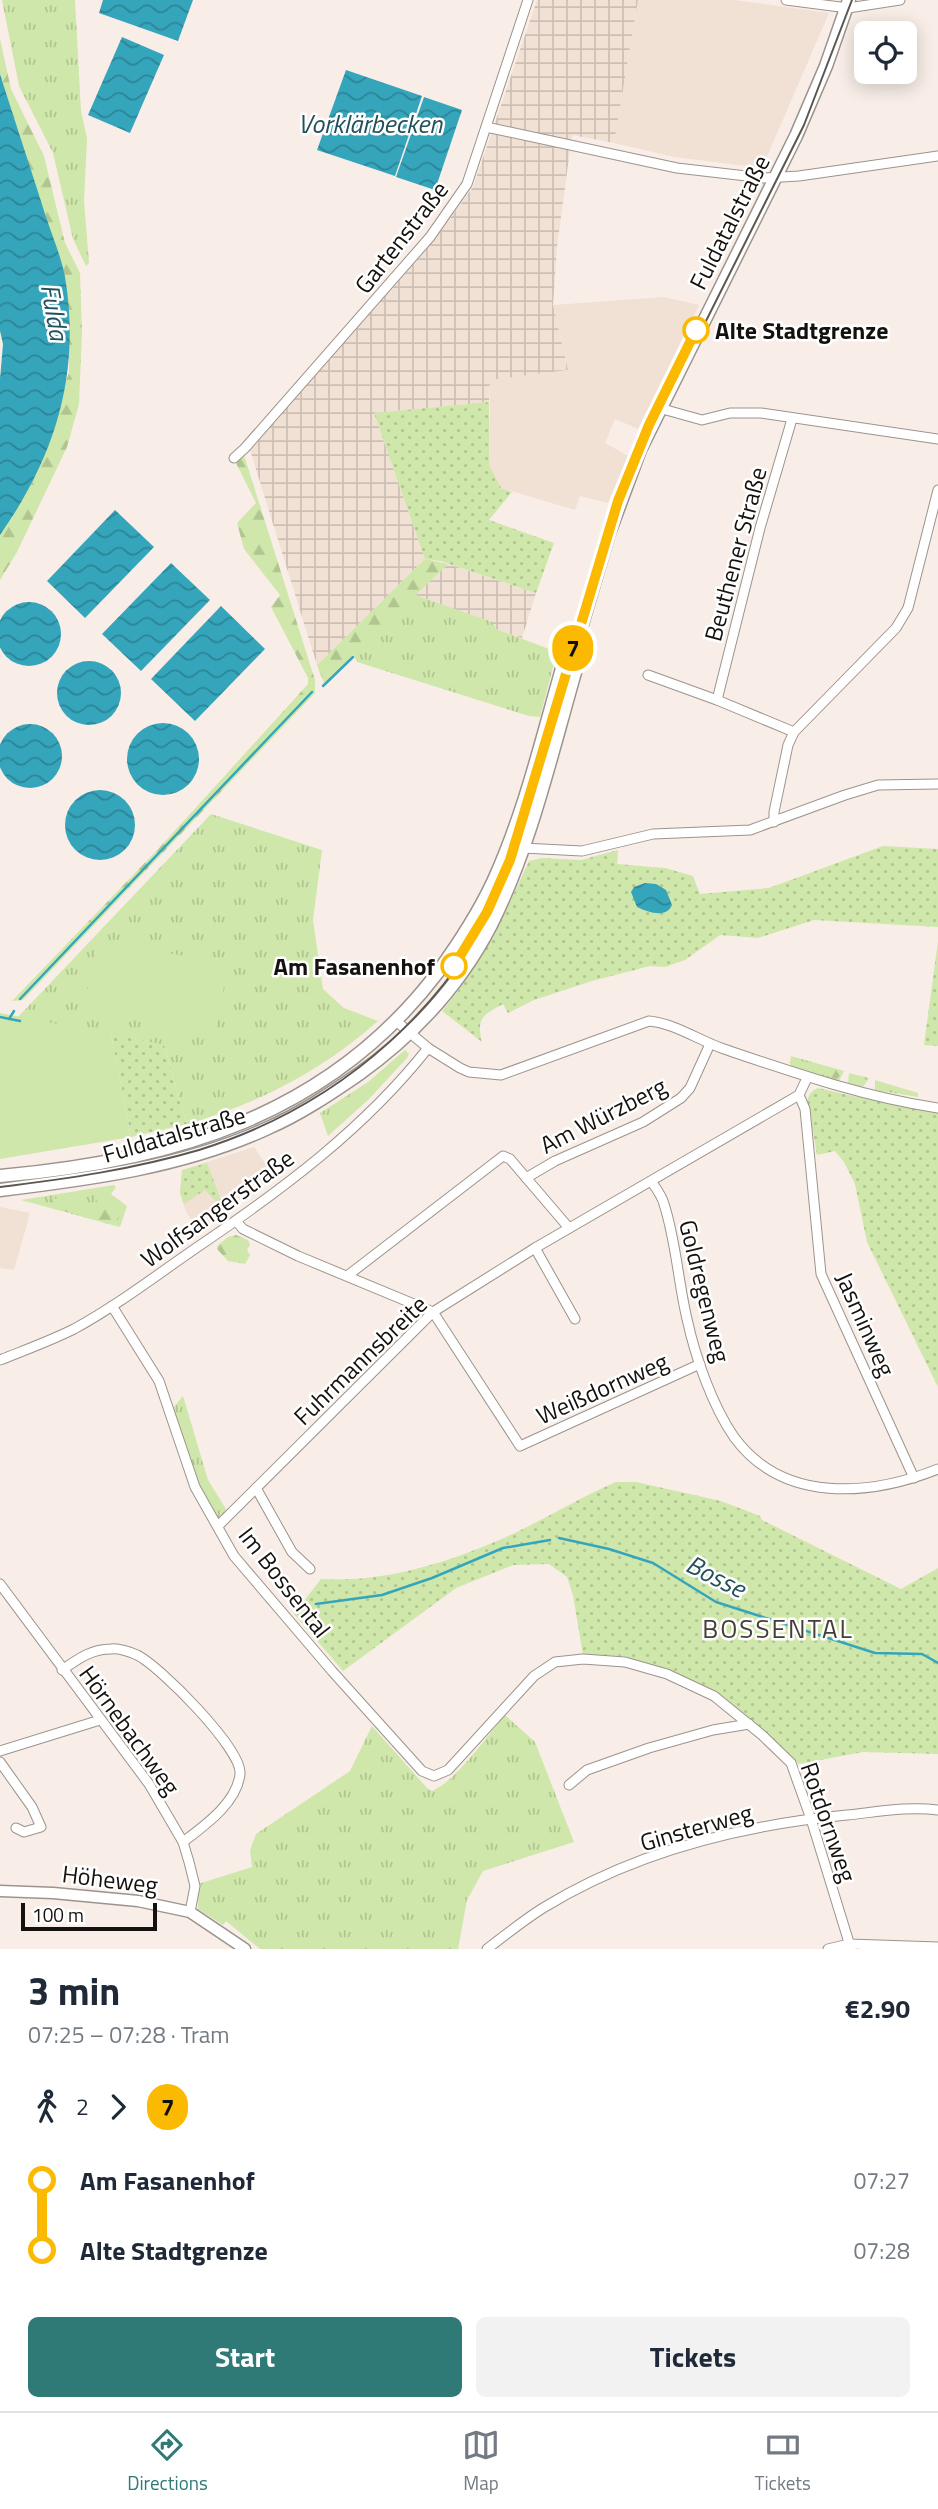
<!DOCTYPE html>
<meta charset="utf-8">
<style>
body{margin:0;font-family:"Titillium Web",sans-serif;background:#f2f2f3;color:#1f2937;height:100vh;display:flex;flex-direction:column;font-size:26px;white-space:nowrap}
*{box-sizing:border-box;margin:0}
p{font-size:23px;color:#747a83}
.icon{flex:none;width:38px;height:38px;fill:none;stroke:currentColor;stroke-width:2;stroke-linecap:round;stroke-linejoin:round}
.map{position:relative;height:1949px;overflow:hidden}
.side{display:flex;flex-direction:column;background:#fff;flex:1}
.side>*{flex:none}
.badge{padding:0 14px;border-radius:23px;font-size:24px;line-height:46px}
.buttons{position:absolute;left:854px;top:21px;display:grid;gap:14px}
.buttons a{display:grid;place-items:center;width:63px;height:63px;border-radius:10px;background:#fff;box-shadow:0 4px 18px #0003;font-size:35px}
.scale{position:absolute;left:21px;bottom:18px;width:136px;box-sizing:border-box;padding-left:7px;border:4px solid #14110f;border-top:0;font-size:19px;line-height:24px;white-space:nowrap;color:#14110f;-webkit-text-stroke:5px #fff;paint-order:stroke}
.map>.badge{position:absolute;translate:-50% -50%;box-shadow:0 0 0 4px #fff}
.legs{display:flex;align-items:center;gap:10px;height:77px;padding:0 28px;font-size:23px}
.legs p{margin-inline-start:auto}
.headline{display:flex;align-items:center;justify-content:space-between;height:119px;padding:0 28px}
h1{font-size:38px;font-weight:700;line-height:52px}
.button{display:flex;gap:14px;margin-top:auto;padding:14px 28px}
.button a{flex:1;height:80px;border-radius:10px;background:#2f7977;color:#fff;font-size:28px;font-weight:700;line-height:80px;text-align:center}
.button a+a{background:#f2f2f3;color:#1f2937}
ul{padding:0 28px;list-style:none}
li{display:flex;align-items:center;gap:24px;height:70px;font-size:26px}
li i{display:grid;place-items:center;width:10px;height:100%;margin:0 9px;background:currentColor}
li i::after{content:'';width:18px;height:18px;margin:-9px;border:5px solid;border-radius:50%;background:#fff}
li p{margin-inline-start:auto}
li:first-child i{background:linear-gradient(#0000 50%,currentColor 0)}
li:last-child i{background:linear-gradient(currentColor 50%,#0000 0)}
.menu{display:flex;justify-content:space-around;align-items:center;height:98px;border-top:2px solid #e0e1e3;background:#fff;font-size:19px;color:#747a83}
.menu a{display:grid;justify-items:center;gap:4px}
.menu .on{color:#2f7977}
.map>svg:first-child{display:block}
.built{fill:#f1e0d4}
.industrial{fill:url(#industrial-grid)}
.grass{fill:url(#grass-tufts)}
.forest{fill:url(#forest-firs)}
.park{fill:url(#park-dots)}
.pitch{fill:#cfe7aa}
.water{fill:url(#water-waves)}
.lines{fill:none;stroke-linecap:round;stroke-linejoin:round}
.stream{stroke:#35a5bc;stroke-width:2.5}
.minor-casing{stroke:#9c938d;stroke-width:11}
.tertiary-casing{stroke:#9c938d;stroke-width:13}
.secondary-casing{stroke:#9c938d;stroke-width:15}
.minor{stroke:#fff;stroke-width:9}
.tertiary{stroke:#fff;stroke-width:10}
.secondary{stroke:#fff;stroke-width:12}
.tram{stroke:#5c5753;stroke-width:2}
.line-1-casing{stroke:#fff;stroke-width:16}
.line-1{stroke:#fbba00;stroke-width:10}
.stop-1-dot{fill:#fff;stroke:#fbba00;stroke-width:3.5}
.labels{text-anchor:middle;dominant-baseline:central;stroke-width:5;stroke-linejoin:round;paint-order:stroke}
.street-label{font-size:24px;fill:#14110f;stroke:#fff}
.stop-label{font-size:24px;font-weight:bold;fill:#14110f;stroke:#fff;text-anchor:start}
.water-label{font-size:26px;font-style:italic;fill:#23515b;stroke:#fff}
.neighbourhood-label{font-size:26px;letter-spacing:2px;fill:#463e39;stroke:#fff}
</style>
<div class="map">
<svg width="938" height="1949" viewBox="0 0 938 1949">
<defs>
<pattern id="industrial-grid" width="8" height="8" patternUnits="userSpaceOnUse" patternTransform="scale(1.75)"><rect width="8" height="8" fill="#f1e0d4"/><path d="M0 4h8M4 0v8" fill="none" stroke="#cebfb5"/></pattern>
<pattern id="grass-tufts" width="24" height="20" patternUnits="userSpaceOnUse" patternTransform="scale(1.75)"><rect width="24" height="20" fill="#cfe7aa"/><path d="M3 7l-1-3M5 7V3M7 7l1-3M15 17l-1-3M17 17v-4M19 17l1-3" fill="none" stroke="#b1c591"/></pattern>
<pattern id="forest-firs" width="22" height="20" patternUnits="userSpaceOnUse" patternTransform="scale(1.75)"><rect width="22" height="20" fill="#cfe7aa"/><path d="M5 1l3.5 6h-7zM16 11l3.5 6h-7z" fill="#b1c591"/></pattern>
<pattern id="park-dots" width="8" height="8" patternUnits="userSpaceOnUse" patternTransform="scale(1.75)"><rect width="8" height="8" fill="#cfe7aa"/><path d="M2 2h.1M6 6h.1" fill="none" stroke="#b1c591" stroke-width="1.8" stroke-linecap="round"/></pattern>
<pattern id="water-waves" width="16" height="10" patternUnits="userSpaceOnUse" patternTransform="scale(1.75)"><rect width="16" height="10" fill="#35a5bc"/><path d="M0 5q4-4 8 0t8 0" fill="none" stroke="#2c8597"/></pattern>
</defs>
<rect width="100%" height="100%" fill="#f8eee7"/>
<g class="built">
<path d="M638,0H734L829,13L762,168L674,157L614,143Z"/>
<path d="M664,297L699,305L638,429L615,419L605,443L628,456L608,503L580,496L575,510L501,488L489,465L490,380L568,370L553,305Z"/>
<path d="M254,1147L274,1176L199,1230L186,1212L180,1193L182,1170Z"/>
<path d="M0,1207L30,1213L14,1270L0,1268Z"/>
</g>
<g class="industrial">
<path d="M537,0H638L614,143L572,135L557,247L553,305L568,370L490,380L489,402L374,413L425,559L317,665L250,450L433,242L473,187Z"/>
<path d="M448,564L536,593L522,638L496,629L491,622L415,595Z"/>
</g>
<g class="grass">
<path d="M2,0H75L81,111L87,138L84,201L89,263L86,266L73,239L53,153L19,86Z"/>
<path d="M415,595L492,622L496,629L557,652L540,717L529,716L357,662L353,654Z"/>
<path d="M211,814L322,850L313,920L323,989L344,1008L378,1021C323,1070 258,1104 187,1124L164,1045L18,1017Z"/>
<path d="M405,1050L409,1054L407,1058L369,1099L328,1136L320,1113L368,1082Z"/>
<path d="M791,1056L844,1071L839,1081L793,1068L790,1064Z"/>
<path d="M849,1073L869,1078L863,1087L848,1083Z"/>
<path d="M875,1080L918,1093V1097L875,1090Z"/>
<path d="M114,1185L116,1187L111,1194L127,1206L120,1227L21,1200Z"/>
<path d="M183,1396L208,1480L229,1514L218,1525L195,1487L172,1409Z"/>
<path d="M505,1715L535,1742L574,1842L483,1871L467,1900L458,1949H260L226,1921L223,1925L198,1909V1884L252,1867L250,1850L256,1834L350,1771L372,1726L427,1788L432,1791C456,1781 488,1735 505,1715Z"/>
</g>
<g class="forest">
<path d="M0,39L11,89L44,156L65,243L80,273L82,332L79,404L67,447L17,552L0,580V535L12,518L69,373V335L66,282L0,74Z"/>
<path d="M244,455L315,680V693L23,1000L12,1001L160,847L308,684V678L271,607L280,595L244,549L237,523L256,503L236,463Z"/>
<path d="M425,559L448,564L324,683L317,665Z"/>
<path d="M795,1059L814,1065L817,1068L827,1067L831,1071L836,1070L840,1076L836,1079L817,1072L792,1066L789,1062Z"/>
<path d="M98,1189L118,1205L122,1211C114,1228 107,1227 93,1216L85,1218L74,1210L66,1212L49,1201L54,1198L61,1201L67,1196C75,1198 79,1205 88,1207L97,1203L95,1192Z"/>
<path d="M236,1235L248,1240L250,1245L247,1250L250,1255L245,1264L228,1261L217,1249V1246L228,1237Z"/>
</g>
<g class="park">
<path d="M489,402V465L501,488L512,492L489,520L554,543L536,593L440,561L425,559L374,413Z"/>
<path d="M883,846L938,849V927L814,920L758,938L720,935L685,960L665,967L650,966L592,981L534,1000L508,1013L503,1004C483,1015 476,1018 482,1042L442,1011L456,994L494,936L529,861L542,858L581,860L618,850L617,864L665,868L693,876L700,894L769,888Z"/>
<path d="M938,941V1046L924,1045Z"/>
<path d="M111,1034L164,1045L187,1124L131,1137Z"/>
<path d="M818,1088L866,1099L938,1112V1387L867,1242L855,1184L844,1162L835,1151L817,1155L811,1120L808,1119C807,1106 804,1094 818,1088Z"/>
<path d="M207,1163L222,1203L219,1205L205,1190L184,1204L180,1193L182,1170Z"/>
<path d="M616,1482H636L721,1501L760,1516L762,1520L901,1589L938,1568V1754L863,1752L799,1764L765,1732L668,1670L624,1656L583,1655L573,1595L567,1577L549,1564L513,1565L456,1588L343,1671L294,1614L321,1579C389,1583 459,1559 519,1531C552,1515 583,1496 616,1482Z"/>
</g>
<g class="pitch">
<path d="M97,940L228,964L215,1035L83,1011Z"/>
<path d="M0,1013L111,1034L131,1137L0,1159Z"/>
</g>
<g class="water">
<path d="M103,0H193L178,41L99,13Z"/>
<path d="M122,37L164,55L130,133L88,115Z"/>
<path d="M346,70L422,96L395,176L317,150Z"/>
<path d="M0,74C15,122 31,169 46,217C53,238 63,261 66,283C80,378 54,458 0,535V379L3,344L0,331Z"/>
<path d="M424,97L462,110L435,190L396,177Z"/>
<path d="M115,510L154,547L85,618L47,581Z"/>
<path d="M171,563L210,600L141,671L102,634Z"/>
<circle cx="29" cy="634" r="32"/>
<path d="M221,606L265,649L195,721L151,679Z"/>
<circle cx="89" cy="693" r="32"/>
<circle cx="163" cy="759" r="36"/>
<circle cx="30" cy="756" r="32"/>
<circle cx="100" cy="825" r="35"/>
<path d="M645,883L656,884L666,890L672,905C666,919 648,912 637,907L631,892L634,887Z"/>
</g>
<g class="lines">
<g class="stream">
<path d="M323,686L353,657"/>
<path d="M20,999L312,692"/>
<path d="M0,1017L20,1021"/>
<path d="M9,1019L14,1011"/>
<path d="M559,1538L609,1549L653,1563L716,1602L875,1653L922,1654L938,1663"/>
<path d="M316,1604L382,1595L432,1578L503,1548L550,1540"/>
</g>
<defs>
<g id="minor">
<path d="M786,0L848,8L900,0"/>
<path d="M486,127L677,168L764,178L799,176L938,156"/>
<path d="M659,408L702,420L730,413H761L938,439"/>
<path d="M234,458L245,448L430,237L467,184L528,0"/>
<path d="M648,675L717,700L794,732"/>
<path d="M717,700L760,528L792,419"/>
<path d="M774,822V812L788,745L794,732L896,628L908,608L938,490"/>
<path d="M510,843L523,848L582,851L653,834L750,830L845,795L878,785L938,784"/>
<path d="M396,1021L428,1048L460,1068L469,1072L501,1075L649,1021C674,1023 700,1041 724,1049C795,1073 864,1097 938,1108"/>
<path d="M799,1095L805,1109L821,1274L914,1478"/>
<path d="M526,1178L555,1161L643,1122L681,1098L690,1088L710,1044"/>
<path d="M651,1181C656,1188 662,1196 664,1204C676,1241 678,1281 687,1319C695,1356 712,1405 734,1437C783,1504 870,1496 938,1469"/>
<path d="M236,1221L243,1229L298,1256L433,1312L520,1446L700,1364"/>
<path d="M535,1248L575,1319"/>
<path d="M347,1276L503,1156L510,1159L569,1228"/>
<path d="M112,1306L159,1381L195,1487L234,1556L332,1671L422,1771L434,1776L448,1770L534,1676L555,1662L583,1659L625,1662L667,1674L714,1696L762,1735L791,1763L811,1819L851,1949"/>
<path d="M0,1360C25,1350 50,1341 74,1329C118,1305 158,1274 199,1246C283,1189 365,1128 428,1048"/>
<path d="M256,1488L292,1552L310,1569"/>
<path d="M218,1526L433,1312L535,1248L799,1095L807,1078"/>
<path d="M0,1584L149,1784L183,1842L189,1862L195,1886L190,1912"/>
<path d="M62,1670C78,1659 91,1649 111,1649C118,1648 130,1652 137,1655C160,1666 243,1750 240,1774C237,1803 204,1826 183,1842"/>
<path d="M0,1751L100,1720"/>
<path d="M0,1762L32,1807L41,1827L24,1832L16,1828"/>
<path d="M569,1785L587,1770L649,1748L713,1730L749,1724"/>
<path d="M487,1949C505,1935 524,1920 543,1908C634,1852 743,1825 847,1815C877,1812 908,1806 938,1810"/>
<path d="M828,1949L849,1944L938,1947"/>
</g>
<path id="tertiary" d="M0,1891L53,1893L138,1901L190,1912L245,1949"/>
<g id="secondary">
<path d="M0,1176C172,1161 329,1116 438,972C459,943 478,914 493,882C525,812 542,738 563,665L574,651"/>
<path d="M0,1190C90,1179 184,1167 268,1128C300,1114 330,1094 359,1074C415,1034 459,987 491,925C531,845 551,755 576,669L574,651L608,536L640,450L796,136L826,66L849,0"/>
</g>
</defs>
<use href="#minor" class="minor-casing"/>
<use href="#tertiary" class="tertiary-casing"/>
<use href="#secondary" class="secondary-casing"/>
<use href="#minor" class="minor"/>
<use href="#tertiary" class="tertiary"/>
<use href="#secondary" class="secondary"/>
<path class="tram" d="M0,1187C67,1179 134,1169 199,1150C343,1105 459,1002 514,862L610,536L629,482L662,409L804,125L852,0"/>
</g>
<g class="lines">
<defs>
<path id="line-1" d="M454,966L487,912L510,860L618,501L649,425L696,330"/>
</defs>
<use href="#line-1" class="line-1-casing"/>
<use href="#line-1" class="line-1"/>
</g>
<g class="stop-1-dot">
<circle cx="696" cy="330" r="12"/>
<circle cx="454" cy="966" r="12"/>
</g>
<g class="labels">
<g class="street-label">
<text transform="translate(729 222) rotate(-63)">Fuldatalstraße</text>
<text transform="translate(401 237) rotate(-52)">Gartenstraße</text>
<text transform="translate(735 554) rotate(-75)">Beuthener Straße</text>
<text transform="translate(603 1115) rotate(-27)">Am Würzberg</text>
<text transform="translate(174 1134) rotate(-16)">Fuldatalstraße</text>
<text transform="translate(217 1208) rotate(-36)">Wolfsangerstraße</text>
<text transform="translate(705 1291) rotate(76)">Goldregenweg</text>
<text transform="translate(866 1324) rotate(66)">Jasminweg</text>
<text transform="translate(360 1360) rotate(-44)">Fuhrmannsbreite</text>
<text transform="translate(602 1388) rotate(-24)">Weißdornweg</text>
<text transform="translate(285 1582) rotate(52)">Im Bossental</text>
<text transform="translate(130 1730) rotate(54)">Hörnebachweg</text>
<text transform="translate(829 1822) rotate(71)">Rotdornweg</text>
<text transform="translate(696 1827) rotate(-16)">Ginsterweg</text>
<text transform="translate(110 1879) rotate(7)">Höheweg</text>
</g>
<g class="stop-label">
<text x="715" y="330">Alte Stadtgrenze</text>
<text x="435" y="966" text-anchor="end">Am Fasanenhof</text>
</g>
<g class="water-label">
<text x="370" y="123">Vorklärbecken</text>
<text transform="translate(55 312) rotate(80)">Fulda</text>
<text transform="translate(716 1576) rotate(27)">Bosse</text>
</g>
<g class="neighbourhood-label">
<text x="778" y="1628">BOSSENTAL</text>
</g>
</g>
</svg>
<div class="buttons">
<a><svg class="icon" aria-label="locate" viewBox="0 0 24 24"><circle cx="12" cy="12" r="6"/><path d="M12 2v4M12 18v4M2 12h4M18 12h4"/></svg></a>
</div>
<div class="scale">100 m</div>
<b class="badge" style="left:573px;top:648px;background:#fbba00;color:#111">7</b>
</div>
<section class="side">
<div class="headline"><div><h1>3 min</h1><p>07:25 – 07:28 · Tram</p></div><b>€2.90</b></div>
<div class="legs"><svg class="icon" aria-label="walk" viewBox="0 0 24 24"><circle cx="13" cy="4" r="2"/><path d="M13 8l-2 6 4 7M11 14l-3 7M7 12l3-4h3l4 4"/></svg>2<svg class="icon" aria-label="forward" viewBox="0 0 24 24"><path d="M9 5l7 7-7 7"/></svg><b class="badge" style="background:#fbba00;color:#111">7</b></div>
<ul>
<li><i style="color:#fbba00"></i><b>Am Fasanenhof</b><p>07:27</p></li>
<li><i style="color:#fbba00"></i><b>Alte Stadtgrenze</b><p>07:28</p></li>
</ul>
<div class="button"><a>Start</a><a>Tickets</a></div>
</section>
<nav class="menu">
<a class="on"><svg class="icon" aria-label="directions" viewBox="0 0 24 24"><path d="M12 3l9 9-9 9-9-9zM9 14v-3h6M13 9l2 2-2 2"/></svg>Directions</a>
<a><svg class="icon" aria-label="map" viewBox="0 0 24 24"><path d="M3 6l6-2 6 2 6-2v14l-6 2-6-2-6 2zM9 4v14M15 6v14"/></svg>Map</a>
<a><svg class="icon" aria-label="tickets" viewBox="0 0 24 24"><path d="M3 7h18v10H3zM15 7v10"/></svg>Tickets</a>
</nav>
